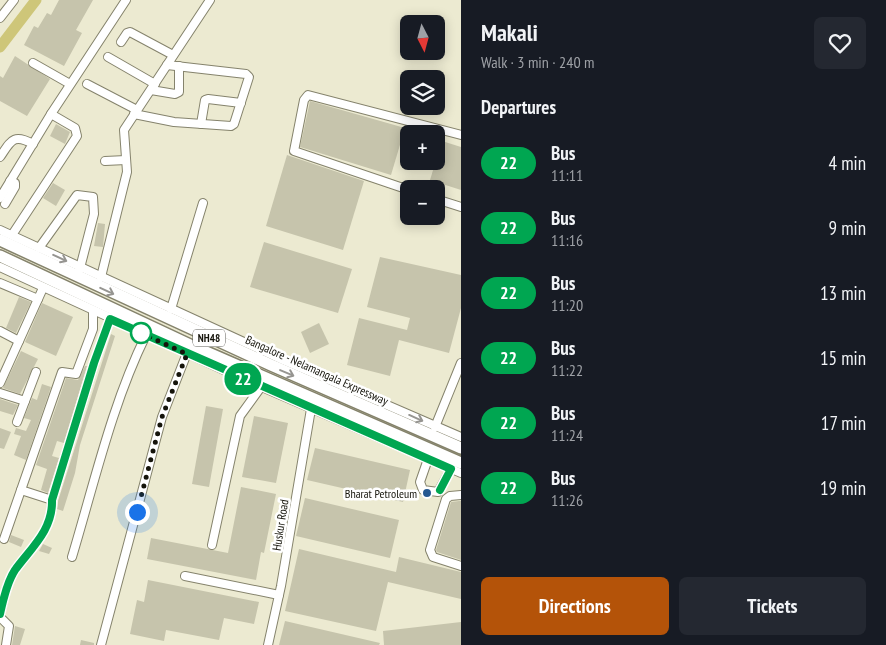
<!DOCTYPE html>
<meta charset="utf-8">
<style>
body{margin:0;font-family:"PT Sans Narrow",sans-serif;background:#242831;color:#f1f3f6;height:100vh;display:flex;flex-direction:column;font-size:19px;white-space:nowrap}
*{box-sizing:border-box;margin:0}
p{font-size:16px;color:#9ea1a6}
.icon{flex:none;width:28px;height:28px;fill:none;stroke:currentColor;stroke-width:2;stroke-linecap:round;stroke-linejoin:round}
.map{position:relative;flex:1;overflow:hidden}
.details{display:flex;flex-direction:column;background:#171b24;width:425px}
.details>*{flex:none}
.badge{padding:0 10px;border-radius:16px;font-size:18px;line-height:32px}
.needle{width:32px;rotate:174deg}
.buttons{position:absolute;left:400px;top:15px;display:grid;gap:10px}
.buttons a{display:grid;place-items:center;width:45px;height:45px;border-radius:8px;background:#171b24;box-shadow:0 2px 12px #0003;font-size:25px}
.you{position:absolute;width:25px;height:25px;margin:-12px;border:4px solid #fff;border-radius:50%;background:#1a73e8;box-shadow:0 0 0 8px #1a73e833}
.map>.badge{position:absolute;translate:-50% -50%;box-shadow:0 0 0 2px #fff}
h2{padding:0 20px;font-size:19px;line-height:45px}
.round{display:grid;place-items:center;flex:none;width:52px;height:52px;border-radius:8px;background:#242831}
.head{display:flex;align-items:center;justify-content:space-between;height:85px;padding:0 20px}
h1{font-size:24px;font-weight:700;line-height:38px}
.button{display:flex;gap:10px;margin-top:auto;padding:10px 20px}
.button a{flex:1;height:58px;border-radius:8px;background:#b45309;color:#fff;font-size:20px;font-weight:700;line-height:58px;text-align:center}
.button a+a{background:#242831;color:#f1f3f6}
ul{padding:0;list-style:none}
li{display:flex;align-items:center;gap:15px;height:65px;padding:0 20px}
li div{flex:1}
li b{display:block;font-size:19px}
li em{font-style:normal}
li .badge{min-width:55px;font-weight:700;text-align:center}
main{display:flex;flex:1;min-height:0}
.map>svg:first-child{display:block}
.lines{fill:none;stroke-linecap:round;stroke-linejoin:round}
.river{stroke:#cec679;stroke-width:11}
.building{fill:#c6c4ac}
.minor-casing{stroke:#85836c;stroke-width:10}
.highway-casing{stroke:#85836c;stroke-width:14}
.minor{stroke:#fff;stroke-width:8}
.highway{stroke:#fff;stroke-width:11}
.oneway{stroke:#969591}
.line-casing{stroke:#fff;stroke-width:11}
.line{stroke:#00a651;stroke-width:8}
.walk{stroke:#15140b;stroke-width:5;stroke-dasharray:0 9}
.stop-dot{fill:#fff;stroke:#00a651;stroke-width:2.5}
.poi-dot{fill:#255891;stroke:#fff;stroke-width:2}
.labels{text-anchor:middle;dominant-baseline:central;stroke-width:5;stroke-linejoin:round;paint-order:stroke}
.shield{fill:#fff;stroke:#5b5a54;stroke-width:1}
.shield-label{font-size:11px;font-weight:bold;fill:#15140b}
.street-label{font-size:12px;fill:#15140b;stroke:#fff}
.poi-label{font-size:12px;fill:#15140b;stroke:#fff;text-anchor:end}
</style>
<main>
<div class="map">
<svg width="461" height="645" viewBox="0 0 461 645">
<rect width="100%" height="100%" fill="#ecead1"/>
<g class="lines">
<path class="river" d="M0,47L36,0"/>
</g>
<g class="building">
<path d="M59,0H93L76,30L82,33L64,66L24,45L34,26L38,28L47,13L51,15Z"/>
<path d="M15,56L50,79L27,116L0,101V76L3,78Z"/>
<path d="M310,101L405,128L391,175L300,147Z"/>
<path d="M56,124L70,132L65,144L50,136Z"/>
<path d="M442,141L461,147V190L430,180Z"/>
<path d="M287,155L364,181L343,250L266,226Z"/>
<path d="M53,183L65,190L56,206L43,198Z"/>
<path d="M98,223L105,224L103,247L94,246Z"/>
<path d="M264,242L352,269L338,313L250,287Z"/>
<path d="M380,257L461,275V308L449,353L399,340L390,376L347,365L359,318L407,330L410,318L367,307Z"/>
<path d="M19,297L31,302L16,333L6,328Z"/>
<path d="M42,303L73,317L56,356L25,342Z"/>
<path d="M319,323L329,344L310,353L301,332Z"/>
<path d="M111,334L115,336L80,445L75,473L63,511L57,509L58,501Z"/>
<path d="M21,351L38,359L20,394L3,388Z"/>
<path d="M85,366H87L64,443L57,441L52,456L59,458L48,493L41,490L47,469L36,465L66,378L78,380Z"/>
<path d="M42,384L51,387L26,460L14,455L21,436L14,434L16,428L26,431L31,420L24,418L32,398L37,400Z"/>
<path d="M0,399L18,405L13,415L0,411Z"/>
<path d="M206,406L223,409L209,487L192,484Z"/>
<path d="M254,416L288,423L276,483L242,477Z"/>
<path d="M0,428L11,432L4,449L0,448Z"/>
<path d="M315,448L410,470L403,502L307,480Z"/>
<path d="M241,487L276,494L264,553L261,552L256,580L147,559L151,538L228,553Z"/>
<path d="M305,498L399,520L390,558L296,536Z"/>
<path d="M459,501H461V560L437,552L436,550L451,502Z"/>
<path d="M11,535L24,540L21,547L9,542Z"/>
<path d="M43,544L52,548L49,554L39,551Z"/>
<path d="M299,549L396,572L399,557L461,572V599L388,582L376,631L285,611Z"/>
<path d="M148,580L259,602L254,624L224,618L219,640L166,630L164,641L130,634L137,600L144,602Z"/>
<path d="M285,621L380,643L379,645H279Z"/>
<path d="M461,622V645H384L383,631Z"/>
<path d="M15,626L25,629L20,645H12Z"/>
<path d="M81,640L94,643V645H80Z"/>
</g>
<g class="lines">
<defs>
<g id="minor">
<path d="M0,18L14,0"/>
<path d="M121,42L127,33L130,32L173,55"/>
<path d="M108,57L155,84"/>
<path d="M33,63L70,84"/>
<path d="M87,84L137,110"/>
<path d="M151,90L175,94L179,92V66"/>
<path d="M134,114L174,122L231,126L234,124L249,77L246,74L167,65"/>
<path d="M201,124L205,100L208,99L241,103"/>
<path d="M0,157C11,141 13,133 33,144"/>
<path d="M105,161L126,160"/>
<path d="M409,190L294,151L304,100L308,95L461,135"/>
<path d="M0,198L51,114L126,0"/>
<path d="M436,199L461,207"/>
<path d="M5,204L15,187V183L10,181"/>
<path d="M0,230L283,360L461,437"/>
<path d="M12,235L77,136L75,128L51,114"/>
<path d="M39,248L77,195L93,197L94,214L80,268"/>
<path d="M0,267L239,377L461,473"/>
<path d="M101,277L127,172L124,130L210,0"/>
<path d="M0,283L38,299"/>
<path d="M171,309L203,203"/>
<path d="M0,331L19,341"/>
<path d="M0,383L43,288"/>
<path d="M0,393L25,401L36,372"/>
<path d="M17,422L25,401"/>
<path d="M435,427L461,363"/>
<path d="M428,459L420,482L423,490L438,492L451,469"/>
<path d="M461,495L450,496L446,499L430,550L433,557L461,566"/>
<path d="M52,500L94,363L110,319"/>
<path d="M4,539L62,372L76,374L93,329V311"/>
<path d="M212,545L240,416L261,387"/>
<path d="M72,557C94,484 112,404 146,335"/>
<path d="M185,576L279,595"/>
<path d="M0,614C3,600 7,582 15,570C31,548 53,530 52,500L21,490"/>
<path d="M0,617L9,626L6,645"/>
<path d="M101,645L162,417L187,353"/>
<path d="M268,645L281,586L311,409"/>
</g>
<g id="highway">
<path d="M0,240L271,365L461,448"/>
<path d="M0,256L190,345L461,463"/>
</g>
</defs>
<use href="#minor" class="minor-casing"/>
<use href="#highway" class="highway-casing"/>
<use href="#minor" class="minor"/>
<use href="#highway" class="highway"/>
</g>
<defs><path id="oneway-shaft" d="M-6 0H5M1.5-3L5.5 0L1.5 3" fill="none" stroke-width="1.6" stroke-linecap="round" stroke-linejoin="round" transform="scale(1.25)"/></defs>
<g class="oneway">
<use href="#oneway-shaft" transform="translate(60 258) rotate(25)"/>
<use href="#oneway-shaft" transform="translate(107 291) rotate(25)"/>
<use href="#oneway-shaft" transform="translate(287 373) rotate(23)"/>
<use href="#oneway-shaft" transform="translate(416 418) rotate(24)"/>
</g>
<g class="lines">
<defs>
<path id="line" d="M0,614C3,600 7,582 15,570C31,548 53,530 52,500L94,363L110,319L451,469L440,490"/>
</defs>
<use href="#line" class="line-casing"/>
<use href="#line" class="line"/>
<path class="walk" d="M137,512L162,417L187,354L141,333"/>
</g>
<circle class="stop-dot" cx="141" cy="333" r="10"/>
<circle class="poi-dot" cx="427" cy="493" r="5"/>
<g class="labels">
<rect class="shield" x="193" y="329.5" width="32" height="17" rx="4"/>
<g class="shield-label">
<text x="209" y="338">NH48</text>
</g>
<g class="street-label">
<text transform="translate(317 370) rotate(24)">Bangalore - Nelamangala Expressway</text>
<text transform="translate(280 525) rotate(-81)">Huskur Road</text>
</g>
<g class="poi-label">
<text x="417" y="493">Bharat Petroleum</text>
</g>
</g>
</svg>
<div class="buttons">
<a><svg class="needle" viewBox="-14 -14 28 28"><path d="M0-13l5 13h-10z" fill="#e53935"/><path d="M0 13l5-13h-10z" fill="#9ea1a6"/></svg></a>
<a><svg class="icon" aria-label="layers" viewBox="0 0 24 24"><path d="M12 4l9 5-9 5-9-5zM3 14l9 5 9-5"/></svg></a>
<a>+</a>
<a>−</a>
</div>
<div class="you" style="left:137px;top:512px"></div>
<b class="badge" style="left:243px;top:379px;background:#00a651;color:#fff">22</b>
</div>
<section class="details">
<div class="head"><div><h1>Makali</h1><p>Walk · 3 min · 240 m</p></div><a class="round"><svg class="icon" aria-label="heart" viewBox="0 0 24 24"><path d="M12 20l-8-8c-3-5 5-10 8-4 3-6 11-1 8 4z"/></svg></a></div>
<h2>Departures</h2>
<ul>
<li><span class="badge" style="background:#00a651;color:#fff">22</span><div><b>Bus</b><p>11:11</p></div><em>4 min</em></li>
<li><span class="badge" style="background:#00a651;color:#fff">22</span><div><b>Bus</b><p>11:16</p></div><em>9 min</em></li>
<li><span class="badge" style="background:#00a651;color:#fff">22</span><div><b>Bus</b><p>11:20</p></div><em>13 min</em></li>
<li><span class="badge" style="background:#00a651;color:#fff">22</span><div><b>Bus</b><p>11:22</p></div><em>15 min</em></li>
<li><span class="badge" style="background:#00a651;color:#fff">22</span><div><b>Bus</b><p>11:24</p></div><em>17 min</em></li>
<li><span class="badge" style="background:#00a651;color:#fff">22</span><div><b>Bus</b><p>11:26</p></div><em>19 min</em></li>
</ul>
<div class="button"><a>Directions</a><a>Tickets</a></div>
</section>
</main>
